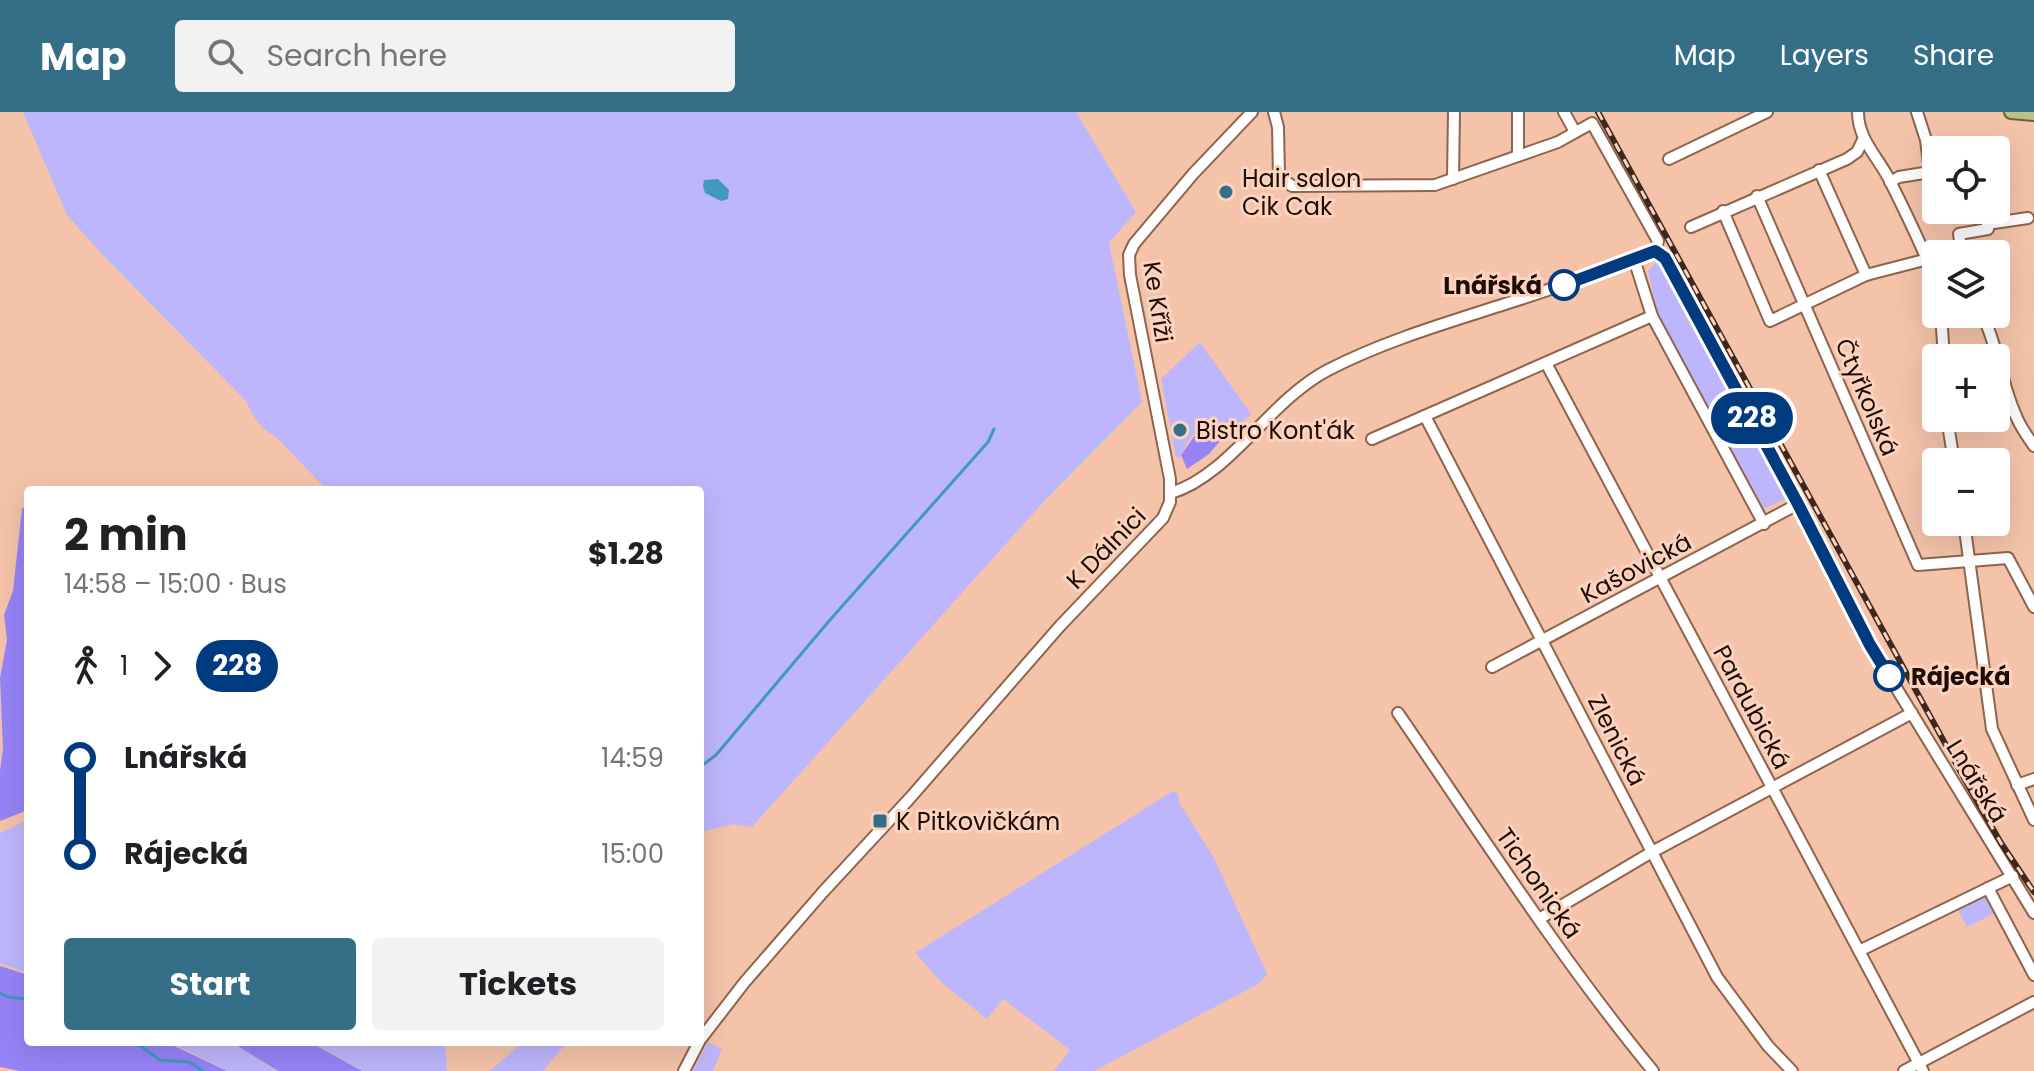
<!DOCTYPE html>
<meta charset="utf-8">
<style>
body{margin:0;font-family:Poppins,sans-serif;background:#f2f2f2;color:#202124;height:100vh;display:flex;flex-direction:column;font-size:30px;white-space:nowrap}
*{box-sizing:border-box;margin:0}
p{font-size:26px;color:#757577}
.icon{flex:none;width:44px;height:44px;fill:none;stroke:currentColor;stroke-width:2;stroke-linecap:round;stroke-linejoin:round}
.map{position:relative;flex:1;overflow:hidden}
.side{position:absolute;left:24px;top:374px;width:680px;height:560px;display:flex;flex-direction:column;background:#fff;border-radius:8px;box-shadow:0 8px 32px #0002}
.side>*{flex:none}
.badge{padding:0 16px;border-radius:26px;font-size:28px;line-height:52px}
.controls{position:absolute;left:1922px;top:24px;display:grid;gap:16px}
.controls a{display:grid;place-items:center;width:88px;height:88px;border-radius:8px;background:#fff;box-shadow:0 8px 32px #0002;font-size:40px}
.map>.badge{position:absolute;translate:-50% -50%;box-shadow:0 0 0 4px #fff}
.legs{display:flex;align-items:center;gap:12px;height:88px;padding:0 40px;font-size:26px}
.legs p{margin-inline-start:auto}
.summary{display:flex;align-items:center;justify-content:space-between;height:136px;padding:0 40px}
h1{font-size:44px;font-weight:700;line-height:60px}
.action{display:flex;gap:16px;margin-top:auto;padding:16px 40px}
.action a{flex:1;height:92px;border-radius:8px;background:#346e87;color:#fff;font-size:32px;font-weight:700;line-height:92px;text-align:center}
.action a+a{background:#f2f2f2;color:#202124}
ul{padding:0 40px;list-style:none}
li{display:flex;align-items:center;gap:28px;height:96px;font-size:30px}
li i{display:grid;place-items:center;width:12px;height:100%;margin:0 10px;background:currentColor}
li i::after{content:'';width:20px;height:20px;margin:-10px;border:6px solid;border-radius:50%;background:#fff}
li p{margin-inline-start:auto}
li:first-child i{background:linear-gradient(#0000 50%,currentColor 0)}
li:last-child i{background:linear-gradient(currentColor 50%,#0000 0)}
header{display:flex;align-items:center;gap:48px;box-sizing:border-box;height:112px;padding:0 40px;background:#346e87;color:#fff}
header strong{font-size:38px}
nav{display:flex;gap:44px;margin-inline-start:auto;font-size:28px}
.search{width:560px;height:72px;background:#f2f2f2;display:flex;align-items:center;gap:20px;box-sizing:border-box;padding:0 28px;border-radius:8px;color:#757577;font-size:30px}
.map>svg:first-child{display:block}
.green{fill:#bdb6fc}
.forest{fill:#9683f7}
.water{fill:#4199be}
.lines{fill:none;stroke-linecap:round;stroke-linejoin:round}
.stream{stroke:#4199be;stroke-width:3}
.minor-casing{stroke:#8f644d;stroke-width:14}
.major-casing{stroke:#6a642c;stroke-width:16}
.minor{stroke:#fff;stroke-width:10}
.major{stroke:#bfbe8d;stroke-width:12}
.rail-casing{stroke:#3d281e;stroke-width:6}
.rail{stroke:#fbd3bf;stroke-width:3;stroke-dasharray:9;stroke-linecap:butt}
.line-1-casing{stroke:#fff;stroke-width:18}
.line-1{stroke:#003b80;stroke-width:12}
.poi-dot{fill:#346e87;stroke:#fbd3bf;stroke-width:3}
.stop-1-dot{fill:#fff;stroke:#003b80;stroke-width:4}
.labels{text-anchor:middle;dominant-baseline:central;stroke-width:6;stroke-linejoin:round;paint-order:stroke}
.poi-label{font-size:24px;fill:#1d0c05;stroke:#fbd3bf;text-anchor:start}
.stop-label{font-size:24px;font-weight:bold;fill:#1d0c05;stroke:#fbd3bf;text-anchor:end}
.street-label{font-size:24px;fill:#1d0c05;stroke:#fbd3bf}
</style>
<header>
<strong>Map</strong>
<div class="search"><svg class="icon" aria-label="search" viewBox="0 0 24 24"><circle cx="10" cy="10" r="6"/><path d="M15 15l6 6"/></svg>Search here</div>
<nav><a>Map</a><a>Layers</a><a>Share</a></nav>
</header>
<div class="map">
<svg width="2034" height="959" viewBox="0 0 2034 959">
<rect width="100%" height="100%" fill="#f4c3aa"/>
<g class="green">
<path d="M23,0H1076L1136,100L1109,131L1142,290L1047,386L752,715L733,712L700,720V378H327L276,325C263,318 251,304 247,290L99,139L67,103Z"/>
<path d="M1658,148L1788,386L1763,397L1658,205L1648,159Z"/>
<path d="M1200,230L1251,302L1222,328L1217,311L1207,310L1188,328L1180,346L1176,345L1161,267Z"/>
<path d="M1173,679L1178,682L1180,692L1213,744L1267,862L1258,872L1094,959H1054L1070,938L1003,887L987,907L942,871L915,841Z"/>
<path d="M28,708V861L0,851V721Z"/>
<path d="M1981,784L1987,786L1995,801L1967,815L1957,796Z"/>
<path d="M169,930H231L276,959H228Z"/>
<path d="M312,930H445L447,959H362Z"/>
<path d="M523,930H567L543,959H490Z"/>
<path d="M708,930L722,937L713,959H693Z"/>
</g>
<g class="forest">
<path d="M1207,312L1215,314L1220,329L1209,342L1187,357L1181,343L1196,322Z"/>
<path d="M28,392V698L0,709V659L3,637L0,566L7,528L4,503L13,479L22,397Z"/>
<path d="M0,854L28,863V930H166L227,959H20L0,955Z"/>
<path d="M231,930H310L362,959H278Z"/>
</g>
<path class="water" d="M718,67L729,78L728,87L721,89L705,81L703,74L704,68Z"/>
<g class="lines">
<g class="stream">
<path d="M700,655L716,643L829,509L988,330L994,317"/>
<path d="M0,881L8,885L28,887"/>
<path d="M135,930L160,948L189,950L203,959"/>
</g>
<defs>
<g id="minor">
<path d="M1274,0L1278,15L1279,64L1292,74L1435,73L1558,30L1592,11L1658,129L1655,139"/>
<path d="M1564,0L1575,20"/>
<path d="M1858,0C1858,27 1877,44 1889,67C1906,101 1923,135 1936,170"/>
<path d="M1518,44V0"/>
<path d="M1669,47L1767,0"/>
<path d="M1819,58L1866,163"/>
<path d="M1453,67L1454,0"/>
<path d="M1890,70L1899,65L1930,60L1926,28L1917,0"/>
<path d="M1757,84L1918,453L2008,446L2034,495"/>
<path d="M1723,99L1770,209L1866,163L1928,147"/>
<path d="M1691,115L1847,47L1857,40L1863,28"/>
<path d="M1655,139L1665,146L1798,392L1870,533L2034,801"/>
<path d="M1962,142L1959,122L1988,117L1987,112L2028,106"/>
<path d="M1634,147L1652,204L1764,412"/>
<path d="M1941,202L1944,246"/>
<path d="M1982,202C1999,236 2001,273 2017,306C2021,316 2028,325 2034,334"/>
<path d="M1546,251L1923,959"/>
<path d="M1425,304L1717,865L1768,934L1792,959"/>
<path d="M1947,306L1954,350"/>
<path d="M1372,327L1652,204"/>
<path d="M1171,381C1230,363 1269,289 1328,258C1384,229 1446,211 1505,192C1556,176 1606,158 1655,139"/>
<path d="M1964,410L1992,617L2034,708"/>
<path d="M1492,555L1798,392"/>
<path d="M1398,601C1481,722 1560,846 1653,959"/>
<path d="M2017,673L2034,667"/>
<path d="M1988,776L2034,863"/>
<path d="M1539,807L1652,740L1912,601"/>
<path d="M1859,839L2013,764"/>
<path d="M700,928L744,871L823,780L910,686L1060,514L1163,406L1170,390V367L1130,163L1129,143L1134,132L1193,62L1252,0"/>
<path d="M684,959L699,930"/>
<path d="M1904,959L2034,890"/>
</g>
<path id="major" d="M2011,0L2034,2"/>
</defs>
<use href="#minor" class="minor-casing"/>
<use href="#major" class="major-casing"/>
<use href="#minor" class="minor"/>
<use href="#major" class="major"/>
<defs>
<path id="rail" d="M1598,0L1969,675L2001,731L2034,780"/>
</defs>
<use href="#rail" class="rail-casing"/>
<use href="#rail" class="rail"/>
</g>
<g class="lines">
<defs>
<path id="line-1" d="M1564,173L1655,139L1665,146L1798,392L1870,533L1889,564"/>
</defs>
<use href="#line-1" class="line-1-casing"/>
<use href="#line-1" class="line-1"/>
</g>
<g class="poi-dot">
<circle cx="1226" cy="80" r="8"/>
<circle cx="1180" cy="318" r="8"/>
<rect x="872" y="701" width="16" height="16" rx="4"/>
</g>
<g class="stop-1-dot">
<circle cx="1564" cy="173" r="14"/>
<circle cx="1889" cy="564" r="14"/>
</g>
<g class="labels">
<g class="poi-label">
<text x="1242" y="66">Hair salon<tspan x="1242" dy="28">Cik Cak</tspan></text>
<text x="1196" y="318">Bistro Kont'ák</text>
<text x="896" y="709">K Pitkovičkám</text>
</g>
<g class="stop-label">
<text x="1542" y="173">Lnářská</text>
<text x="1911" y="564" text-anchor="start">Rájecká</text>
</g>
<g class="street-label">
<text transform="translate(1158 190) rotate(81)">Ke Kříži</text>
<text transform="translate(1867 285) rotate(67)">Čtyřkolská</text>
<text transform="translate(1106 436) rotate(-46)">K Dálnici</text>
<text transform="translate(1636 456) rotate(-28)">Kašovická</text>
<text transform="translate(1752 595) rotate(62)">Pardubická</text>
<text transform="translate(1617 628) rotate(63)">Zlenická</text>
<text transform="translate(1977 669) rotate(58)">Lnářská</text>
<text transform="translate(1539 771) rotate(55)">Tichonická</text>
</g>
</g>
</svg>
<div class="controls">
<a><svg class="icon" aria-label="locate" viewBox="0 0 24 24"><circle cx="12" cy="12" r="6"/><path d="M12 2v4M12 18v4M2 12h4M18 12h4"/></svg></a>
<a><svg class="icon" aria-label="layers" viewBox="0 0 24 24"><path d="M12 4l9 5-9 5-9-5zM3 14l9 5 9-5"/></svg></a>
<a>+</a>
<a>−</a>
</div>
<b class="badge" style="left:1752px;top:306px;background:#003b80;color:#fff">228</b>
<section class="side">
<div class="summary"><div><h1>2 min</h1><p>14:58 – 15:00 · Bus</p></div><b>$1.28</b></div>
<div class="legs"><svg class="icon" aria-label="walk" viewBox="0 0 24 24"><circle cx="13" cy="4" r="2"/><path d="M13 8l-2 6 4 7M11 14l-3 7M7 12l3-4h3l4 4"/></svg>1<svg class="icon" aria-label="forward" viewBox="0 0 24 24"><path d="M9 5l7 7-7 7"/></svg><b class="badge" style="background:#003b80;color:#fff">228</b></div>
<ul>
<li><i style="color:#003b80"></i><b>Lnářská</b><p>14:59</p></li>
<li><i style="color:#003b80"></i><b>Rájecká</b><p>15:00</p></li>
</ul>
<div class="action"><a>Start</a><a>Tickets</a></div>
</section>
</div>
